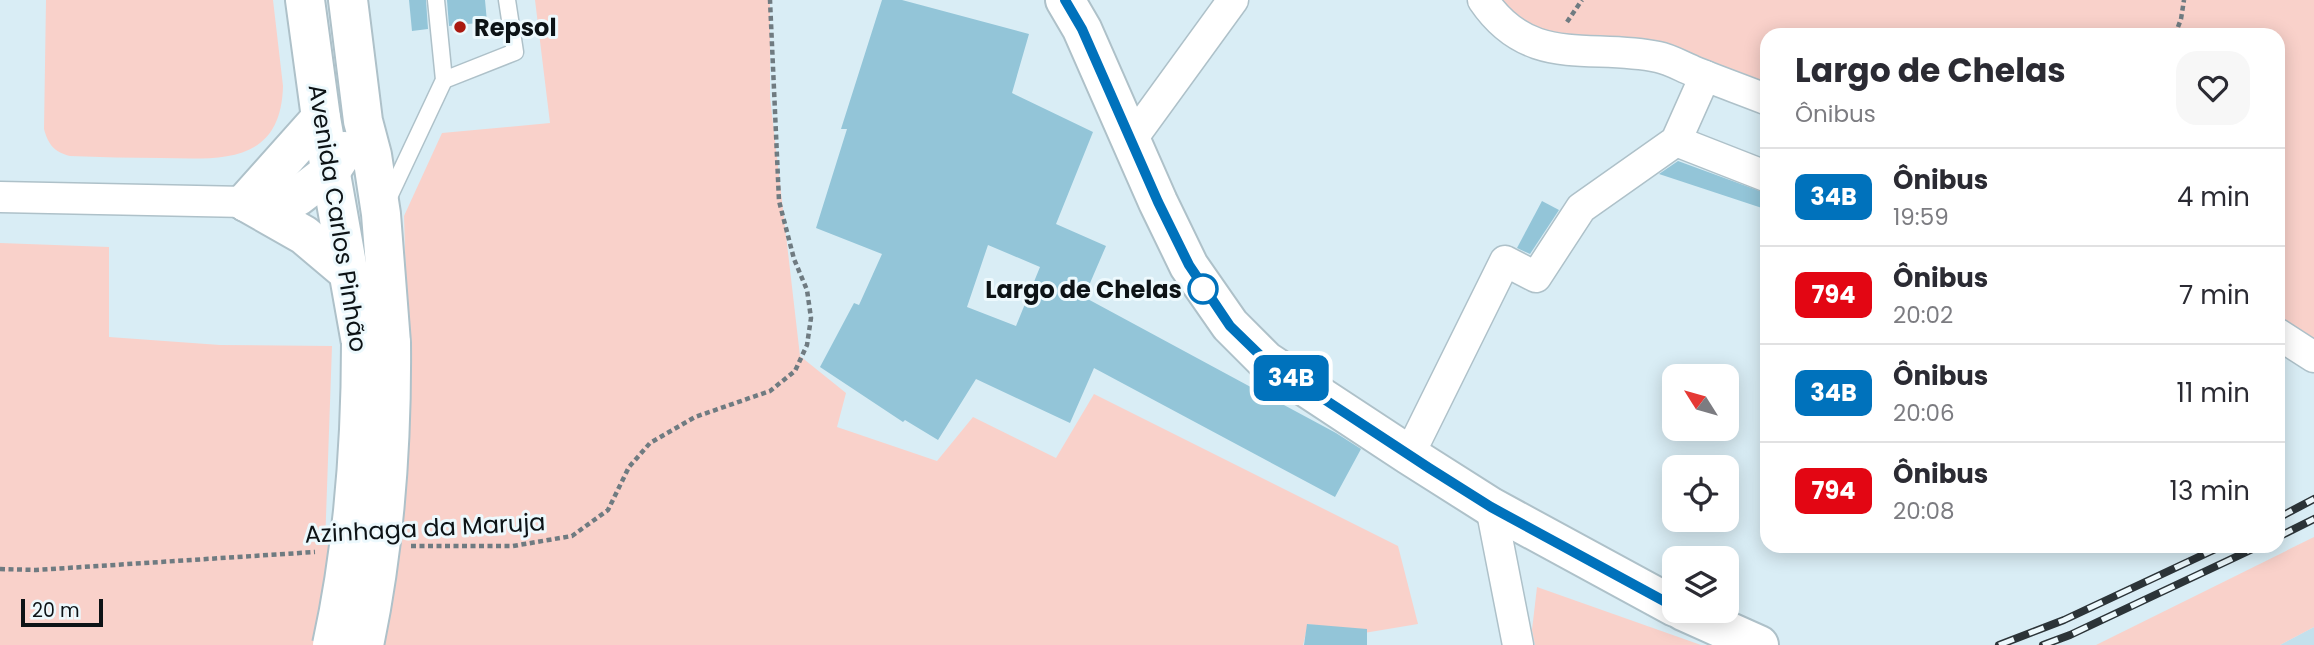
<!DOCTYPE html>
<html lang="pt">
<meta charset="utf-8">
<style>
body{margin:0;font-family:Poppins,sans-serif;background:#f7f7f7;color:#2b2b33;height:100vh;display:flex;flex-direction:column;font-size:26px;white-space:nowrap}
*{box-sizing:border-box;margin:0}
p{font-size:23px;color:#7c7c81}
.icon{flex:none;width:38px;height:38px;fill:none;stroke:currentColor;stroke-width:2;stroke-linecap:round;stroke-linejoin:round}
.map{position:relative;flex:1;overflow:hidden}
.side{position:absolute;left:1760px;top:28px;width:525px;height:525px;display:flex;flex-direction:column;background:#fff;border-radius:21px;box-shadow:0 4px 18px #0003}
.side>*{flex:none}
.badge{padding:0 14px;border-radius:10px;font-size:24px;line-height:46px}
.needle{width:46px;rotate:307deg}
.tools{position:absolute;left:1662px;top:364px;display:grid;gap:14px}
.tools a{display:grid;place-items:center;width:77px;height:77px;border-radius:14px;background:#fff;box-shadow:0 4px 18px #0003;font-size:35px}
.scale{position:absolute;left:21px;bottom:18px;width:82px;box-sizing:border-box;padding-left:7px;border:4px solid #0d1316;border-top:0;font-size:19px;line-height:24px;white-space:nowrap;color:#0d1316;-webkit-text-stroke:5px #edf9fd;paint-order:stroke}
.map>.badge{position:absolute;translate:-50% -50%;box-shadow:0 0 0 4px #fff}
.round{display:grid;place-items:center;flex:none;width:74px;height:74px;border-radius:21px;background:#f7f7f7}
.headline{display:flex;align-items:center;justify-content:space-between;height:119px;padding:0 35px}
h1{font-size:33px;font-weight:700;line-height:52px}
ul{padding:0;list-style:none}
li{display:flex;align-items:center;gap:21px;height:98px;padding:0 35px;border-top:2px solid #e1e1e2}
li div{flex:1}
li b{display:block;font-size:26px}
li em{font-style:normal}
li .badge{min-width:77px;font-weight:700;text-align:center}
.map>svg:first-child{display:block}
.built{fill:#c4e0ec}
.green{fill:#f9d1ca}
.building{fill:#93c5d8;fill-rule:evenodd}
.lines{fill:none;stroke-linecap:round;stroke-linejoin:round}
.lane-casing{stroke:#aec1c9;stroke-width:19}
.street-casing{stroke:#aec1c9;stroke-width:33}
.secondary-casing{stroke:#aec1c9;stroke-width:42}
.primary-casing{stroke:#aec1c9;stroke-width:42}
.path{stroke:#6f7b81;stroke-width:4.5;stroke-dasharray:5 3.5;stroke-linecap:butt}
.lane{stroke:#fff;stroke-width:16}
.street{stroke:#fff;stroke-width:30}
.secondary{stroke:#fff;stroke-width:38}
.primary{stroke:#fff;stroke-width:38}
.rail-casing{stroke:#2c3438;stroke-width:8}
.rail{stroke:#edf9fd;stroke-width:5;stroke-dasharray:16;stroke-linecap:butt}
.primary-bridge-casing{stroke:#aec1c9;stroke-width:42;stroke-linecap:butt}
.primary-bridge{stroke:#fff;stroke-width:38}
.line-casing{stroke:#fff;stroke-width:16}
.line{stroke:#0072bc;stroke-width:10}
.poi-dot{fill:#aa1910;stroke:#edf9fd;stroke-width:2.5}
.stop-dot{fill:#fff;stroke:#0072bc;stroke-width:3.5}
.labels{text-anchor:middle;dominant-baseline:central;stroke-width:6;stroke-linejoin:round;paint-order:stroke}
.poi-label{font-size:24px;font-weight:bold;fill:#0d1316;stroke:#edf9fd;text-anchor:start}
.street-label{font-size:24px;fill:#0d1316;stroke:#edf9fd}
.stop-label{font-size:24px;font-weight:bold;fill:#0d1316;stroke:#edf9fd;text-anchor:end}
</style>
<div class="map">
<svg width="2314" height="645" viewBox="0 0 2314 645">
<rect width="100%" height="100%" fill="#d9edf5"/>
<path class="built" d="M2314,627V645H2280Z"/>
<g class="green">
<path d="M46,0H273L283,86C281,165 220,159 161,158C131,158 100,157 70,156C54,152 48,144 44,129Z"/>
<path d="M535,0H770V97L800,356L846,393L837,427L937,461L973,417L1056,458L1094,394L1398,546L1418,624L1364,633L1308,624L1303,645H0V243L109,247V337L220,345L332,346L325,545L397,546L408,346L404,216L442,133L550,123Z"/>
<path d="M1483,0H2314V357L2279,334L2278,35H1768L1767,100L1705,76L1560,49Z"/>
<path d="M2314,537V627L2280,645H2096Z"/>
<path d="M1537,587L1701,645H1535L1532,630Z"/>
</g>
<g class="building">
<path d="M409,0H426L428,29L412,31Z"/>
<path d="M447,0H485L487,22L449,26Z"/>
<path d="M882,0H902L1029,34L1012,93L1093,132L1056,224L1106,246L1084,297L1336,433L1361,449L1335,497L1094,368L1070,423L976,379L938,440L905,420L903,422L820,367L854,303L859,305L882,254L816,228L847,129H841ZM988,245L1040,267L1016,326L967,307Z"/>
<path d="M1678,161L1768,194V210L1659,174Z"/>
<path d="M1542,201L1559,210L1530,254L1517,248Z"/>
<path d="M1307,624L1367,629V645H1304Z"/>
</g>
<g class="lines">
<defs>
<g id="lane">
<path d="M444,80L515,52L507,0"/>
<path d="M388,199L444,80L436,0"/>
</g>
<g id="street">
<path d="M1483,0C1530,69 1589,43 1658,57C1669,59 1681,66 1693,71C1717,81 1743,90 1768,100"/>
<path d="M1132,139L1233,0"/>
<path d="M1676,141L1768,177"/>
<path d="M0,197L246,202"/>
<path d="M2278,334L2314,357"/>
<path d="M1409,455L1505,261L1536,277L1581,208L1676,141L1705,76"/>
<path d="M1491,507L1518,645"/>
</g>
<g id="secondary">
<path d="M1065,0L1082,29L1158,202L1189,266L1230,325L1266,361L1409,455L1491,507L1675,607"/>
<path d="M1683,611L1759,645"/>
</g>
<g id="primary">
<path d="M305,0L321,118L361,343"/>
<path d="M348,0L363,121L372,155L381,214L391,343"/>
<path d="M246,202L297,197L331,171L344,151"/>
<path d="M246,202L304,235L349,273"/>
<path d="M246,202L321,118"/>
</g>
</defs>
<use href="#lane" class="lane-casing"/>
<use href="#street" class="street-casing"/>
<use href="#secondary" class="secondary-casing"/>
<use href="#primary" class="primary-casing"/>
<g class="path">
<path d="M1567,22L1582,0"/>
<path d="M2175,35L2181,19L2184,0"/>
<path d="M411,546H513L572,536L608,510L629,467L650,443L695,417L770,391L795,371L807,345L811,318L807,290L794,259L779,201L770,0"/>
<path d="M0,569L36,570L315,552"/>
</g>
<use href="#lane" class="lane"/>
<use href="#street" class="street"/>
<use href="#secondary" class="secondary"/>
<use href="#primary" class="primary"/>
<defs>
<g id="rail">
<path d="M2278,518L2314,499"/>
<path d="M2278,537L2314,519"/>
<path d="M1999,645L2064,620L2222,546"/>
<path d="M2043,645L2070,635L2259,546"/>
</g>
</defs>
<use href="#rail" class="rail-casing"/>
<use href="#rail" class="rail"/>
<defs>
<g id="primary-bridge">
<path d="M332,645C354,545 361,445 361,343"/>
<path d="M364,645C385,545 392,445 391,343"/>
</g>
</defs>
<use href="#primary-bridge" class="primary-bridge-casing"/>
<use href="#primary-bridge" class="primary-bridge"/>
</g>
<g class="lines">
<defs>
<path id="line" d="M1065,0L1082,29L1158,202L1189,265L1230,326L1266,361L1429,468L1491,507L1675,607"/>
</defs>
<use href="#line" class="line-casing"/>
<use href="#line" class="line"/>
</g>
<circle class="poi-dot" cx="460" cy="27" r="7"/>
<circle class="stop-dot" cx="1203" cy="289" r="14"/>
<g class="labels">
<g class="poi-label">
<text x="474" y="27">Repsol</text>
</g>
<g class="street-label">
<text transform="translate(338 218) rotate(81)">Avenida Carlos Pinhão</text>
<text transform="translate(425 528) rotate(-3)">Azinhaga da Maruja</text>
</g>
<g class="stop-label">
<text x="1182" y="289">Largo de Chelas</text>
</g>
</g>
</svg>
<div class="tools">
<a><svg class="needle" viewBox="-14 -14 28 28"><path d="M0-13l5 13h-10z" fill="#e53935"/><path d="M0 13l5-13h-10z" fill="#7c7c81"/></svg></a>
<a><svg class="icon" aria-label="locate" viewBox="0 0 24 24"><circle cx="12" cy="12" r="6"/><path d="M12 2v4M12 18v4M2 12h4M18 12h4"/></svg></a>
<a><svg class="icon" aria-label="layers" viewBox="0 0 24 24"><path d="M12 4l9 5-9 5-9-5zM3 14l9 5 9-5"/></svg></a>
</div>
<div class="scale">20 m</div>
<b class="badge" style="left:1291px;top:378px;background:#0072bc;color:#fff">34B</b>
<section class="side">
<div class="headline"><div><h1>Largo de Chelas</h1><p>Ônibus</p></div><a class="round"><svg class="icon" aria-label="heart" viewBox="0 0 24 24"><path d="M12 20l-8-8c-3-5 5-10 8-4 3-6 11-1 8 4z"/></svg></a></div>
<ul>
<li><span class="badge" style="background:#0072bc;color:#fff">34B</span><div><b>Ônibus</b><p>19:59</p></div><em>4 min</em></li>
<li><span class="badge" style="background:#e30613;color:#fff">794</span><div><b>Ônibus</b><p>20:02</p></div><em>7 min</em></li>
<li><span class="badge" style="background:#0072bc;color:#fff">34B</span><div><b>Ônibus</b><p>20:06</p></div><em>11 min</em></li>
<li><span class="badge" style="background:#e30613;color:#fff">794</span><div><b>Ônibus</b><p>20:08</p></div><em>13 min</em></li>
</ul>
</section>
</div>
